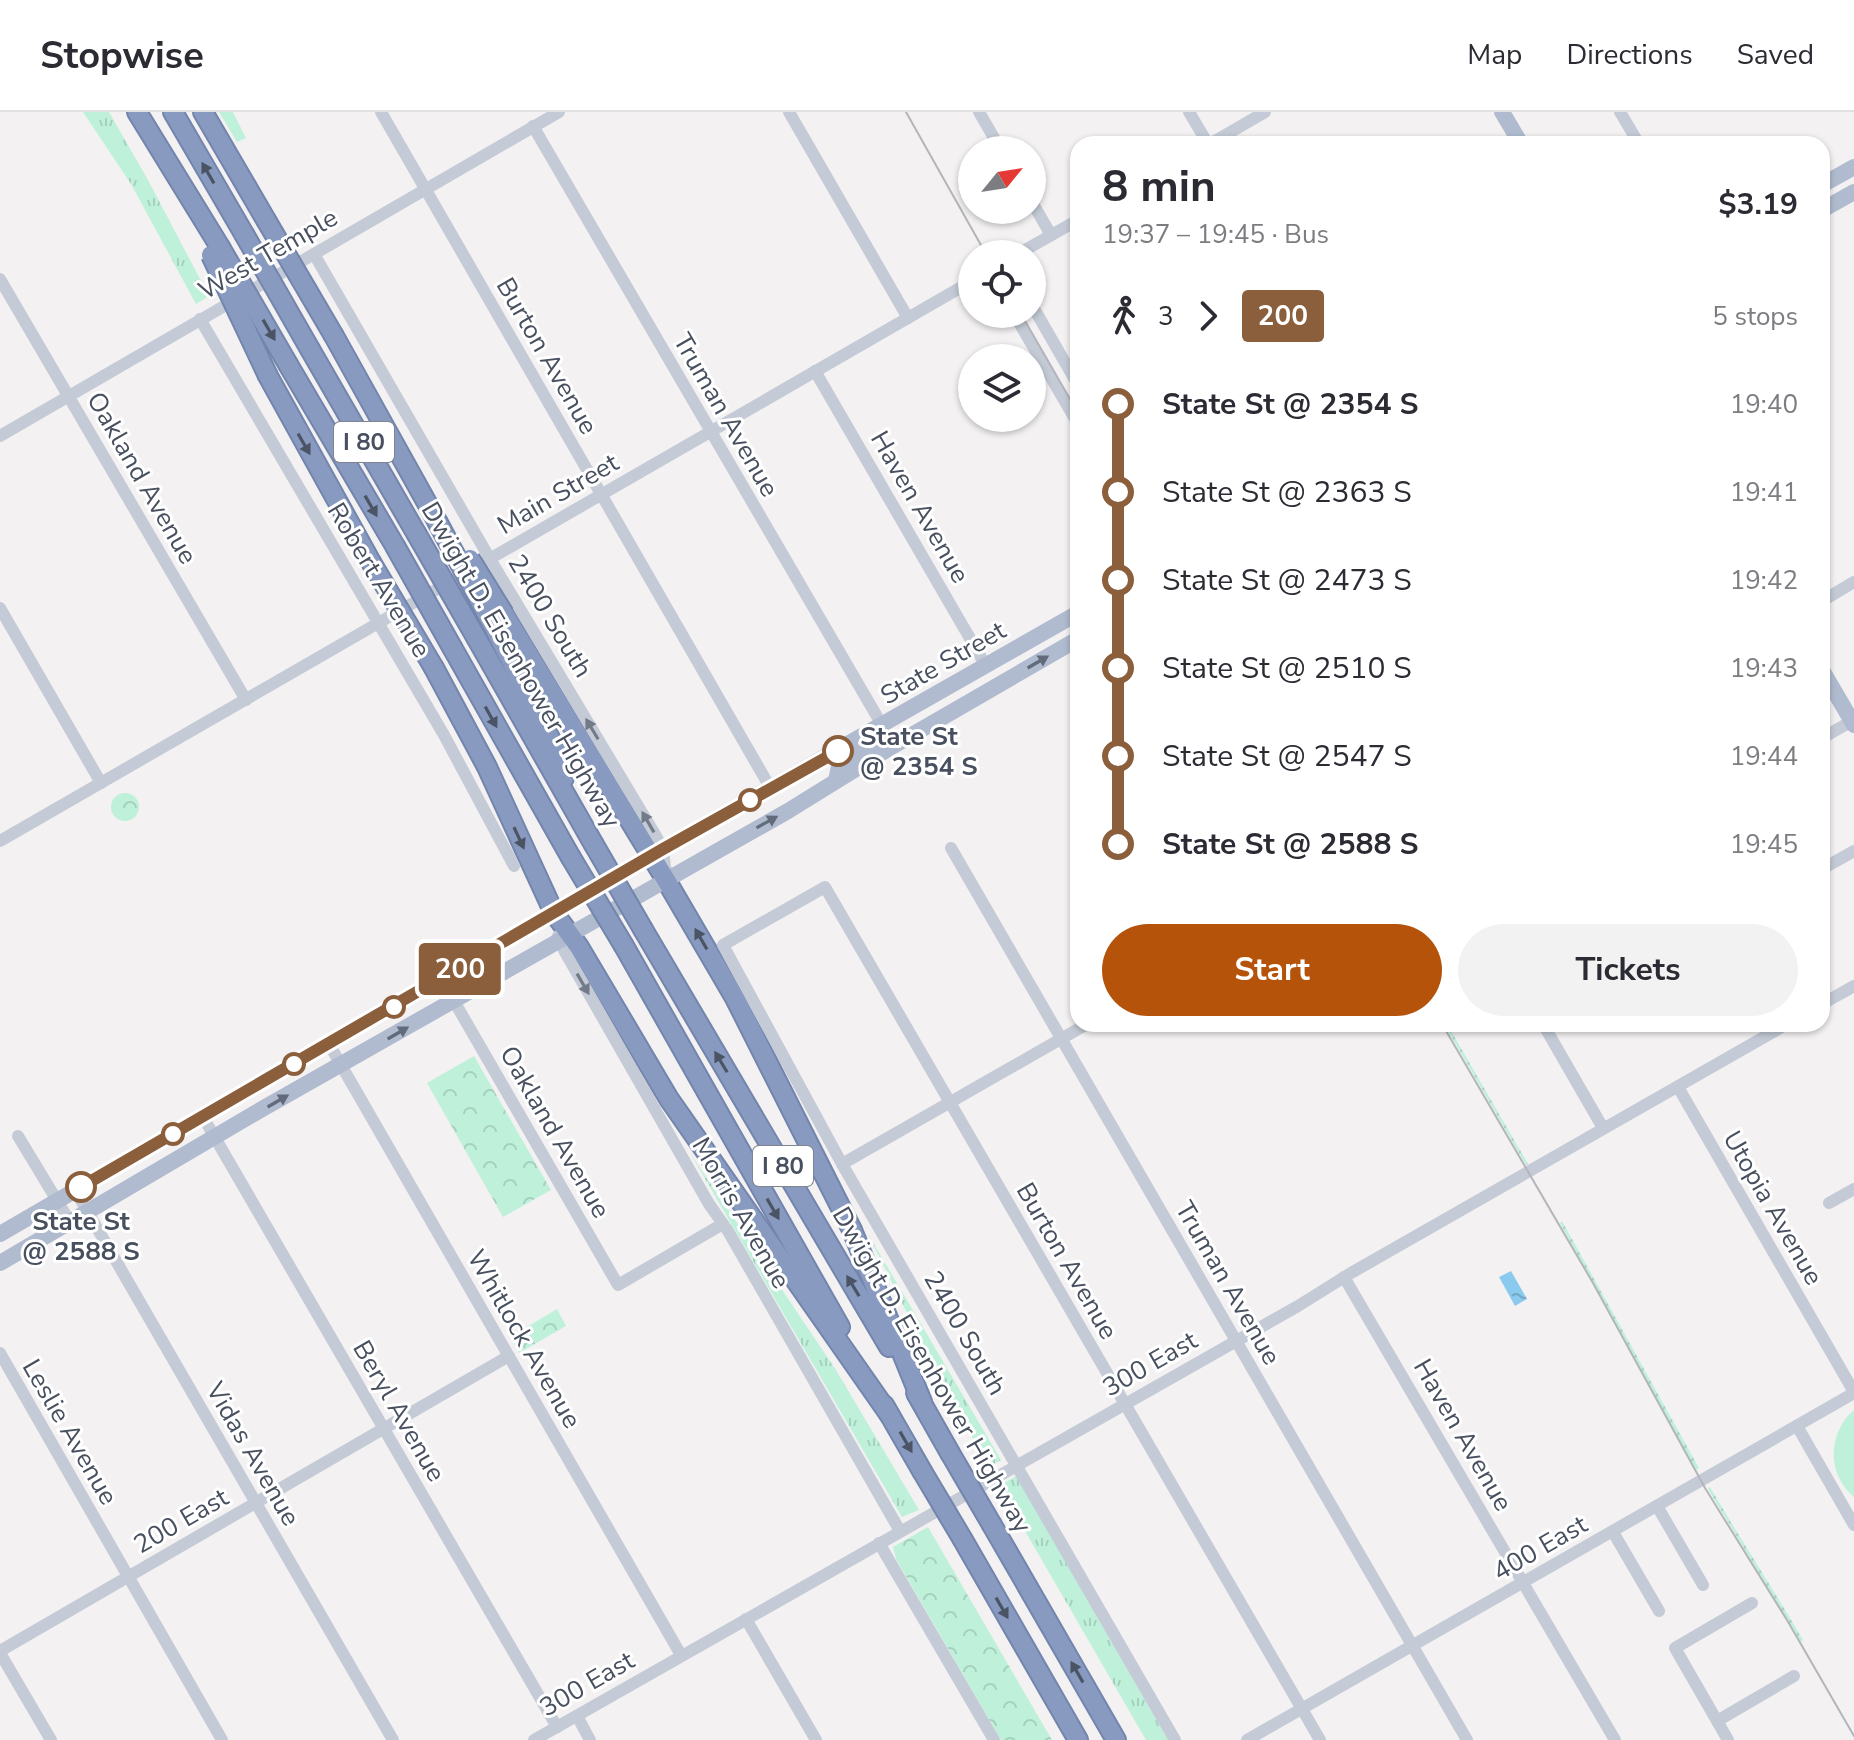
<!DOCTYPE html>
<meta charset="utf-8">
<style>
body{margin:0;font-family:"Nunito Sans",sans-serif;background:#f2f2f3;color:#2b2b33;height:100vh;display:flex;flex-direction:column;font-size:30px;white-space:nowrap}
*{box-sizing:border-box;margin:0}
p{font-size:26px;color:#7c7c81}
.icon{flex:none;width:44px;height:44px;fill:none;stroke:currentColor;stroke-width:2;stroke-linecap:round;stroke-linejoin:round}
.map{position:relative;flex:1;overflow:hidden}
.sheet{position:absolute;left:1070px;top:24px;width:760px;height:896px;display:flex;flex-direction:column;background:#fff;border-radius:24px;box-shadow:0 2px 6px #0004}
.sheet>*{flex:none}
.badge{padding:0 16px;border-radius:6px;font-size:28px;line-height:52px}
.needle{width:52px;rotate:60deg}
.controls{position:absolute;left:958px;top:24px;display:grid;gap:16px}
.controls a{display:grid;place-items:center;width:88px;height:88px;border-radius:50%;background:#fff;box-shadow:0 2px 6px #0004;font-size:40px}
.map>.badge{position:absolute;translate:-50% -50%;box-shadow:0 0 0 4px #fff}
.legs{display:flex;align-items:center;gap:12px;height:88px;padding:0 32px;font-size:26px}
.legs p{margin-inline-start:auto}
.summary{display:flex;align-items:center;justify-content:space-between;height:136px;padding:0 32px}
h1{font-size:44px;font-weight:700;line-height:60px}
.primary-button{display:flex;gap:16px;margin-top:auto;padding:16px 32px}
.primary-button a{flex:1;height:92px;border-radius:48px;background:#b45309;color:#fff;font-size:32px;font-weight:700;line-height:92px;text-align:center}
.primary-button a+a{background:#f2f2f3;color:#2b2b33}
ul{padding:0 32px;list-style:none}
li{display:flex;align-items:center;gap:28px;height:88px;font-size:30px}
li i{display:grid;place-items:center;width:12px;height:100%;margin:0 10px;background:currentColor}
li i::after{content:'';width:20px;height:20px;margin:-10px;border:6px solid;border-radius:50%;background:#fff}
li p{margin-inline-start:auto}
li:first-child i{background:linear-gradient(#0000 50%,currentColor 0)}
li:last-child i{background:linear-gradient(currentColor 50%,#0000 0)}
header{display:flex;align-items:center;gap:48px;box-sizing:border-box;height:112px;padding:0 40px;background:#fff;border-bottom:2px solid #e1e1e2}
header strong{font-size:38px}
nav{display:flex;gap:44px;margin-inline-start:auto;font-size:28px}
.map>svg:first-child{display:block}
.grass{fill:url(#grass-tufts)}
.park{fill:url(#park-crowns)}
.garden{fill:url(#garden-furrows)}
.pitch{fill:#bff1da}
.water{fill:url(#water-ripples)}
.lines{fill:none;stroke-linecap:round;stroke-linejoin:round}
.highway-casing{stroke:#7385ac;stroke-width:22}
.minor{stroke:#c4cbd6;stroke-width:12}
.major{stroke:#b0bbd0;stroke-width:16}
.highway{stroke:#889ac0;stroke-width:18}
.tram{stroke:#b3b5bb;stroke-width:2}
.highway-bridge-casing{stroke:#7385ac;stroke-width:22;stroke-linecap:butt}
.highway-bridge{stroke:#889ac0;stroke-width:18}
.oneway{fill:#4b5464}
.oneway2{fill:#626b7b}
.oneway3{fill:#737b89}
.line-1-casing{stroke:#fff;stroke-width:18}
.line-1{stroke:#8b5e3c;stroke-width:12}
.stop-1-dot{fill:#fff;stroke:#8b5e3c;stroke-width:4}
.labels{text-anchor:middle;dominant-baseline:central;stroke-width:6;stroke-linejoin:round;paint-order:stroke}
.shield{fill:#fff;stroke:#7f848f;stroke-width:2}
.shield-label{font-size:24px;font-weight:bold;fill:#48505f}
.street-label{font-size:26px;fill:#48505f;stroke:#fff}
.stop-label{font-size:26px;font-weight:bold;fill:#48505f;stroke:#fff;text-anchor:start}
</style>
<header>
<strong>Stopwise</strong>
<nav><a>Map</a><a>Directions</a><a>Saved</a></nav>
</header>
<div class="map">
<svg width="1854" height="1628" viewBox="0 0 1854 1628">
<defs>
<pattern id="grass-tufts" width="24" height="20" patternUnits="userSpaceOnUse" patternTransform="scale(2)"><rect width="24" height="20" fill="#bff1da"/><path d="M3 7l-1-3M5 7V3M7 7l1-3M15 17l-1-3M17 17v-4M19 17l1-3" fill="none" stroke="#a6d0be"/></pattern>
<pattern id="park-crowns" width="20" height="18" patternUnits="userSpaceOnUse" patternTransform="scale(2)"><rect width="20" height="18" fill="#bff1da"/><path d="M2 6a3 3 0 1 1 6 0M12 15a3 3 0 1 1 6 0" fill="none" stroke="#a6d0be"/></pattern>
<pattern id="garden-furrows" width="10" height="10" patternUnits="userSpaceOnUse" patternTransform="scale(2)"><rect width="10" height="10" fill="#bff1da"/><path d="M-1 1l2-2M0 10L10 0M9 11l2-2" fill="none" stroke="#a6d0be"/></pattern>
<pattern id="water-ripples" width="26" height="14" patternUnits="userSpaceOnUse" patternTransform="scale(2)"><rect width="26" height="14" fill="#8bcaef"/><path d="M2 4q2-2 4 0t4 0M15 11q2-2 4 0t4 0" fill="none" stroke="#74a6c5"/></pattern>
</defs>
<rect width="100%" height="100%" fill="#f3f1f1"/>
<g class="grass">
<path d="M83,0H109L148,68L209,184L196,192L131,72Z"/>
<path d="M219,0H233L246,26L237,30Z"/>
<path d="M690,1041L836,1258L919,1398L902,1405Z"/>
<path d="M868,1122L1001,1348L989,1355L945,1278Z"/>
<path d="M1016,1364L1168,1628H1146L999,1374Z"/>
</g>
<g class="park">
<circle cx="125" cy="695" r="14"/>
<path d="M474,944L551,1078L503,1105L427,971Z"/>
<path d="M557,1197L566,1214L519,1241L510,1225Z"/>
<path d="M928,1415L1052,1628H1001L896,1447L893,1435Z"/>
</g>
<g class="garden">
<path d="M1444,912H1447L1528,1052L1526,1053Z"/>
<path d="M1562,1109L1699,1356L1696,1358L1560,1111Z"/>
<path d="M1710,1375C1740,1427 1773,1476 1803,1528L1801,1530L1708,1377Z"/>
</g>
<path class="pitch" d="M1854,1298V1385C1826,1362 1828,1320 1854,1298Z"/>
<path class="water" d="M1511,1159L1527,1187L1515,1194L1499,1165Z"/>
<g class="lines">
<defs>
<g id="highway">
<path d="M137,0L220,135"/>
<path d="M173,0L244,122"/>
<path d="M203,0L266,108"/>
<path d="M334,224L437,409"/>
<path d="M311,239L416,421"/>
<path d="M289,254L395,434"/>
<path d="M268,264L371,450"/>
<path d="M504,502L666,768L735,886L852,1118L922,1290"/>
<path d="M491,510L559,644L564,666"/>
<path d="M477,527L593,731"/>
<path d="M453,537L570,744"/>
<path d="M434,556L487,655L554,801L579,835L669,987L889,1302"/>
<path d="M644,819L889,1235"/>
<path d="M624,834L840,1215"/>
<path d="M916,1281L950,1341"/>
<path d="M884,1293L922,1359"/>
<path d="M992,1413L1116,1628"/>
<path d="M963,1428L1078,1628"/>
</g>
</defs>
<use href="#highway" class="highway-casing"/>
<g class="minor">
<path d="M381,0L771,677"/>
<path d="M789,0L908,206"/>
<path d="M979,0L1001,38"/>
<path d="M1189,0L1208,32"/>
<path d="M1620,0L1639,32"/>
<path d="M533,14L882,613"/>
<path d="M1210,32L1265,0"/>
<path d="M1032,90L1051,123"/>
<path d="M314,142L490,447L656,724L663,737L666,764"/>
<path d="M1018,142L1078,108"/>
<path d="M0,167L246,588"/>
<path d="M1032,193L1078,273"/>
<path d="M1014,202L1078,312"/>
<path d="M200,207L444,623L514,754"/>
<path d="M815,259L986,554"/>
<path d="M0,324L559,0"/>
<path d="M1822,489L1854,470"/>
<path d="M0,496L101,671"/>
<path d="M1822,626L1852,609"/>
<path d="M0,729L972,169"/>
<path d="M951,736L1467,1628"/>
<path d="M1822,757L1854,739"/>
<path d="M558,824L565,840L709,1092L728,1119L900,1419"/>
<path d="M454,889L618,1173L721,1113"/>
<path d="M1822,892L1854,874"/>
<path d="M1543,912L1603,1016"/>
<path d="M329,932L681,1543"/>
<path d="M1678,975L1854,1280"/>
<path d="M203,1005L557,1615"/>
<path d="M18,1024L70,1110"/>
<path d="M842,1052L1087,912"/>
<path d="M75,1078L393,1628"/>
<path d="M1829,1091L1854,1077"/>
<path d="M1344,1165L1615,1628"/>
<path d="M0,1241L222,1628"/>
<path d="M1797,1314L1854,1413"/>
<path d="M1657,1394L1703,1473"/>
<path d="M1613,1420L1659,1499"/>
<path d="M879,1431L994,1628"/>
<path d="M746,1507L816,1628"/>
<path d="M0,1539L509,1244"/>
<path d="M0,1541L51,1628"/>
<path d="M577,1604L590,1628"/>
<path d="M1717,1609L1794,1564"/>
<path d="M534,1628L1298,1194L1351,1161L1787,912"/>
<path d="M1175,1628L842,1052L723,833L825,775L1320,1628"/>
<path d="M1247,1628L1854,1281"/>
<path d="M1728,1628L1675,1536L1752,1491"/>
</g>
<g class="major">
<path d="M1502,0L1521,32"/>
<path d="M1822,73L1854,55"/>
<path d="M1822,98L1854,80"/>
<path d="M1822,558L1854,613"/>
<path d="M836,669L839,654L880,629L882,613"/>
<path d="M0,1122L663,737L1078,501"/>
<path d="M0,1151L262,997L788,699L893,634L1078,527"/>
</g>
<use href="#highway" class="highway"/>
<g class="tram">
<path d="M906,0L986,142"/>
<path d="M1021,202L1078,301"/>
<path d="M1442,912L1593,1171L1705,1376L1787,1508L1854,1624"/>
</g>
<defs>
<g id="highway-bridge">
<path d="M266,108L334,224"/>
<path d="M244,122L311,239"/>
<path d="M220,135L289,254"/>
<path d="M211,143L268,264"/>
<path d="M437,409L491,510"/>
<path d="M416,421L477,527"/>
<path d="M395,434L453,537"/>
<path d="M470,447L504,502"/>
<path d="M371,450L434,556"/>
<path d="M593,731L644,819"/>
<path d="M570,744L624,834"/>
<path d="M950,1341L992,1413"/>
<path d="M922,1359L963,1428"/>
</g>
</defs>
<use href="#highway-bridge" class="highway-bridge-casing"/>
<use href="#highway-bridge" class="highway-bridge"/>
</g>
<defs><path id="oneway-solid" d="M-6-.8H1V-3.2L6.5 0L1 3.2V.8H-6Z" transform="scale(2)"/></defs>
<g class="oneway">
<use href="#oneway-solid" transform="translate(208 61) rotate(-120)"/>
<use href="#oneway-solid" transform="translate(269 218) rotate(60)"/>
<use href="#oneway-solid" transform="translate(304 332) rotate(60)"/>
<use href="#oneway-solid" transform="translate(371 394) rotate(60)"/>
<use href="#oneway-solid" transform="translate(491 605) rotate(61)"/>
<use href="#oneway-solid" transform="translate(519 726) rotate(65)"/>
<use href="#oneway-solid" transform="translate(701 827) rotate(-120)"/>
<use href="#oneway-solid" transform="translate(721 950) rotate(-121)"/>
<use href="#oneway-solid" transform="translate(773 1097) rotate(60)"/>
<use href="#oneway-solid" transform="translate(853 1174) rotate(-121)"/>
<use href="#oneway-solid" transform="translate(906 1330) rotate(60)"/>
<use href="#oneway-solid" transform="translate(1002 1496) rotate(60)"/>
<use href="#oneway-solid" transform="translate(1077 1560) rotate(-120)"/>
</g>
<g class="oneway2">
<use href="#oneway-solid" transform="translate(1038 550) rotate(-30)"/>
<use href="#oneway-solid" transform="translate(767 710) rotate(-29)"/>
<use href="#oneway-solid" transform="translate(398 921) rotate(-30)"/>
<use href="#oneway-solid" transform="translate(278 989) rotate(-30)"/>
</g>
<g class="oneway3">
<use href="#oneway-solid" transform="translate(592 617) rotate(-121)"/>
<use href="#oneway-solid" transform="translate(648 710) rotate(-120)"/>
<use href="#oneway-solid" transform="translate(583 872) rotate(60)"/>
</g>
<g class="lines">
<defs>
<path id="line-1" d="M81,1075L663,737L838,639"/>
</defs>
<use href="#line-1" class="line-1-casing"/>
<use href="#line-1" class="line-1"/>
</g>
<g class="stop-1-dot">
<circle cx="838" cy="639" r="14"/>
<circle cx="750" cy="688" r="10"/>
<circle cx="394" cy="895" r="10"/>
<circle cx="294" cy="952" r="10"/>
<circle cx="173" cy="1022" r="10"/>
<circle cx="81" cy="1075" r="14"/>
</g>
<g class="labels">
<g class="shield">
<rect x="334" y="310" width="60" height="40" rx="6"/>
<rect x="753" y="1034" width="60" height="40" rx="6"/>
</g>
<g class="shield-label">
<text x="364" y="330">I 80</text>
<text x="783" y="1054">I 80</text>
</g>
<g class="street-label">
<text transform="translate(268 142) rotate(-30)">West Temple</text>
<text transform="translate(547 244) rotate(60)">Burton Avenue</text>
<text transform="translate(726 303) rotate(60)">Truman Avenue</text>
<text transform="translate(142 366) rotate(60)">Oakland Avenue</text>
<text transform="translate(558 382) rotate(-30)">Main Street</text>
<text transform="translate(920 395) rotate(60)">Haven Avenue</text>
<text transform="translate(379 468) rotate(59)">Robert Avenue</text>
<text transform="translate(550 504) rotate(59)">2400 South</text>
<text transform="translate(943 551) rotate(-30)">State Street</text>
<text transform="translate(521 553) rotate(60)">Dwight D. Eisenhower Highway</text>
<text transform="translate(555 1020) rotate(60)">Oakland Avenue</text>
<text transform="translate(1773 1096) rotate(60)">Utopia Avenue</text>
<text transform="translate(741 1101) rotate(60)">Morris Avenue</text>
<text transform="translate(1067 1149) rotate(60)">Burton Avenue</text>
<text transform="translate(1228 1171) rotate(60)">Truman Avenue</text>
<text transform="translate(965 1221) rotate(60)">2400 South</text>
<text transform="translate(524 1227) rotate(60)">Whitlock Avenue</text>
<text transform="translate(1150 1252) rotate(-30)">300 East</text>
<text transform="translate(932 1258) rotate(60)">Dwight D. Eisenhower Highway</text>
<text transform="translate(399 1299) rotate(60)">Beryl Avenue</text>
<text transform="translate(70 1320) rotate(60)">Leslie Avenue</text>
<text transform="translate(1463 1323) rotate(60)">Haven Avenue</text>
<text transform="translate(253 1342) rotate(60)">Vidas Avenue</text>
<text transform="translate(181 1409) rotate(-30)">200 East</text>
<text transform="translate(1540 1436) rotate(-30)">400 East</text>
<text transform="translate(587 1572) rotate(-30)">300 East</text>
</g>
<g class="stop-label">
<text x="860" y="624">State St<tspan x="860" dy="30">@ 2354 S</tspan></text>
<text x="81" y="1109" text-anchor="middle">State St<tspan x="81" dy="30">@ 2588 S</tspan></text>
</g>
</g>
</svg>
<div class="controls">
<a><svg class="needle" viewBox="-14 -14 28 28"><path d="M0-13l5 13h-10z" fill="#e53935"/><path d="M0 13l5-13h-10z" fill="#7c7c81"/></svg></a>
<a><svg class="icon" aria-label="locate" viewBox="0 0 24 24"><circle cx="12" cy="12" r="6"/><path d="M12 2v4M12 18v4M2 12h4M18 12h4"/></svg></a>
<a><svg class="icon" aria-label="layers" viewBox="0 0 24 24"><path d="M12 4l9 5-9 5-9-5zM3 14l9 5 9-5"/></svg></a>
</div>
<b class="badge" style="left:460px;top:857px;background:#8b5e3c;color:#fff">200</b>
<section class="sheet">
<div class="summary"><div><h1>8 min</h1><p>19:37 – 19:45 · Bus</p></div><b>$3.19</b></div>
<div class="legs"><svg class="icon" aria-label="walk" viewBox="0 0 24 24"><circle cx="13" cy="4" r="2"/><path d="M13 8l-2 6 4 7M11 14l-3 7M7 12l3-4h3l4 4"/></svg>3<svg class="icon" aria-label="forward" viewBox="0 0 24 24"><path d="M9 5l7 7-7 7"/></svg><b class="badge" style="background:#8b5e3c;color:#fff">200</b><p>5 stops</p></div>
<ul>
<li><i style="color:#8b5e3c"></i><b>State St @ 2354 S</b><p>19:40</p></li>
<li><i style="color:#8b5e3c"></i><span>State St @ 2363 S</span><p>19:41</p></li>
<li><i style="color:#8b5e3c"></i><span>State St @ 2473 S</span><p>19:42</p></li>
<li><i style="color:#8b5e3c"></i><span>State St @ 2510 S</span><p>19:43</p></li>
<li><i style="color:#8b5e3c"></i><span>State St @ 2547 S</span><p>19:44</p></li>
<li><i style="color:#8b5e3c"></i><b>State St @ 2588 S</b><p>19:45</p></li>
</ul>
<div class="primary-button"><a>Start</a><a>Tickets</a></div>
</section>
</div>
